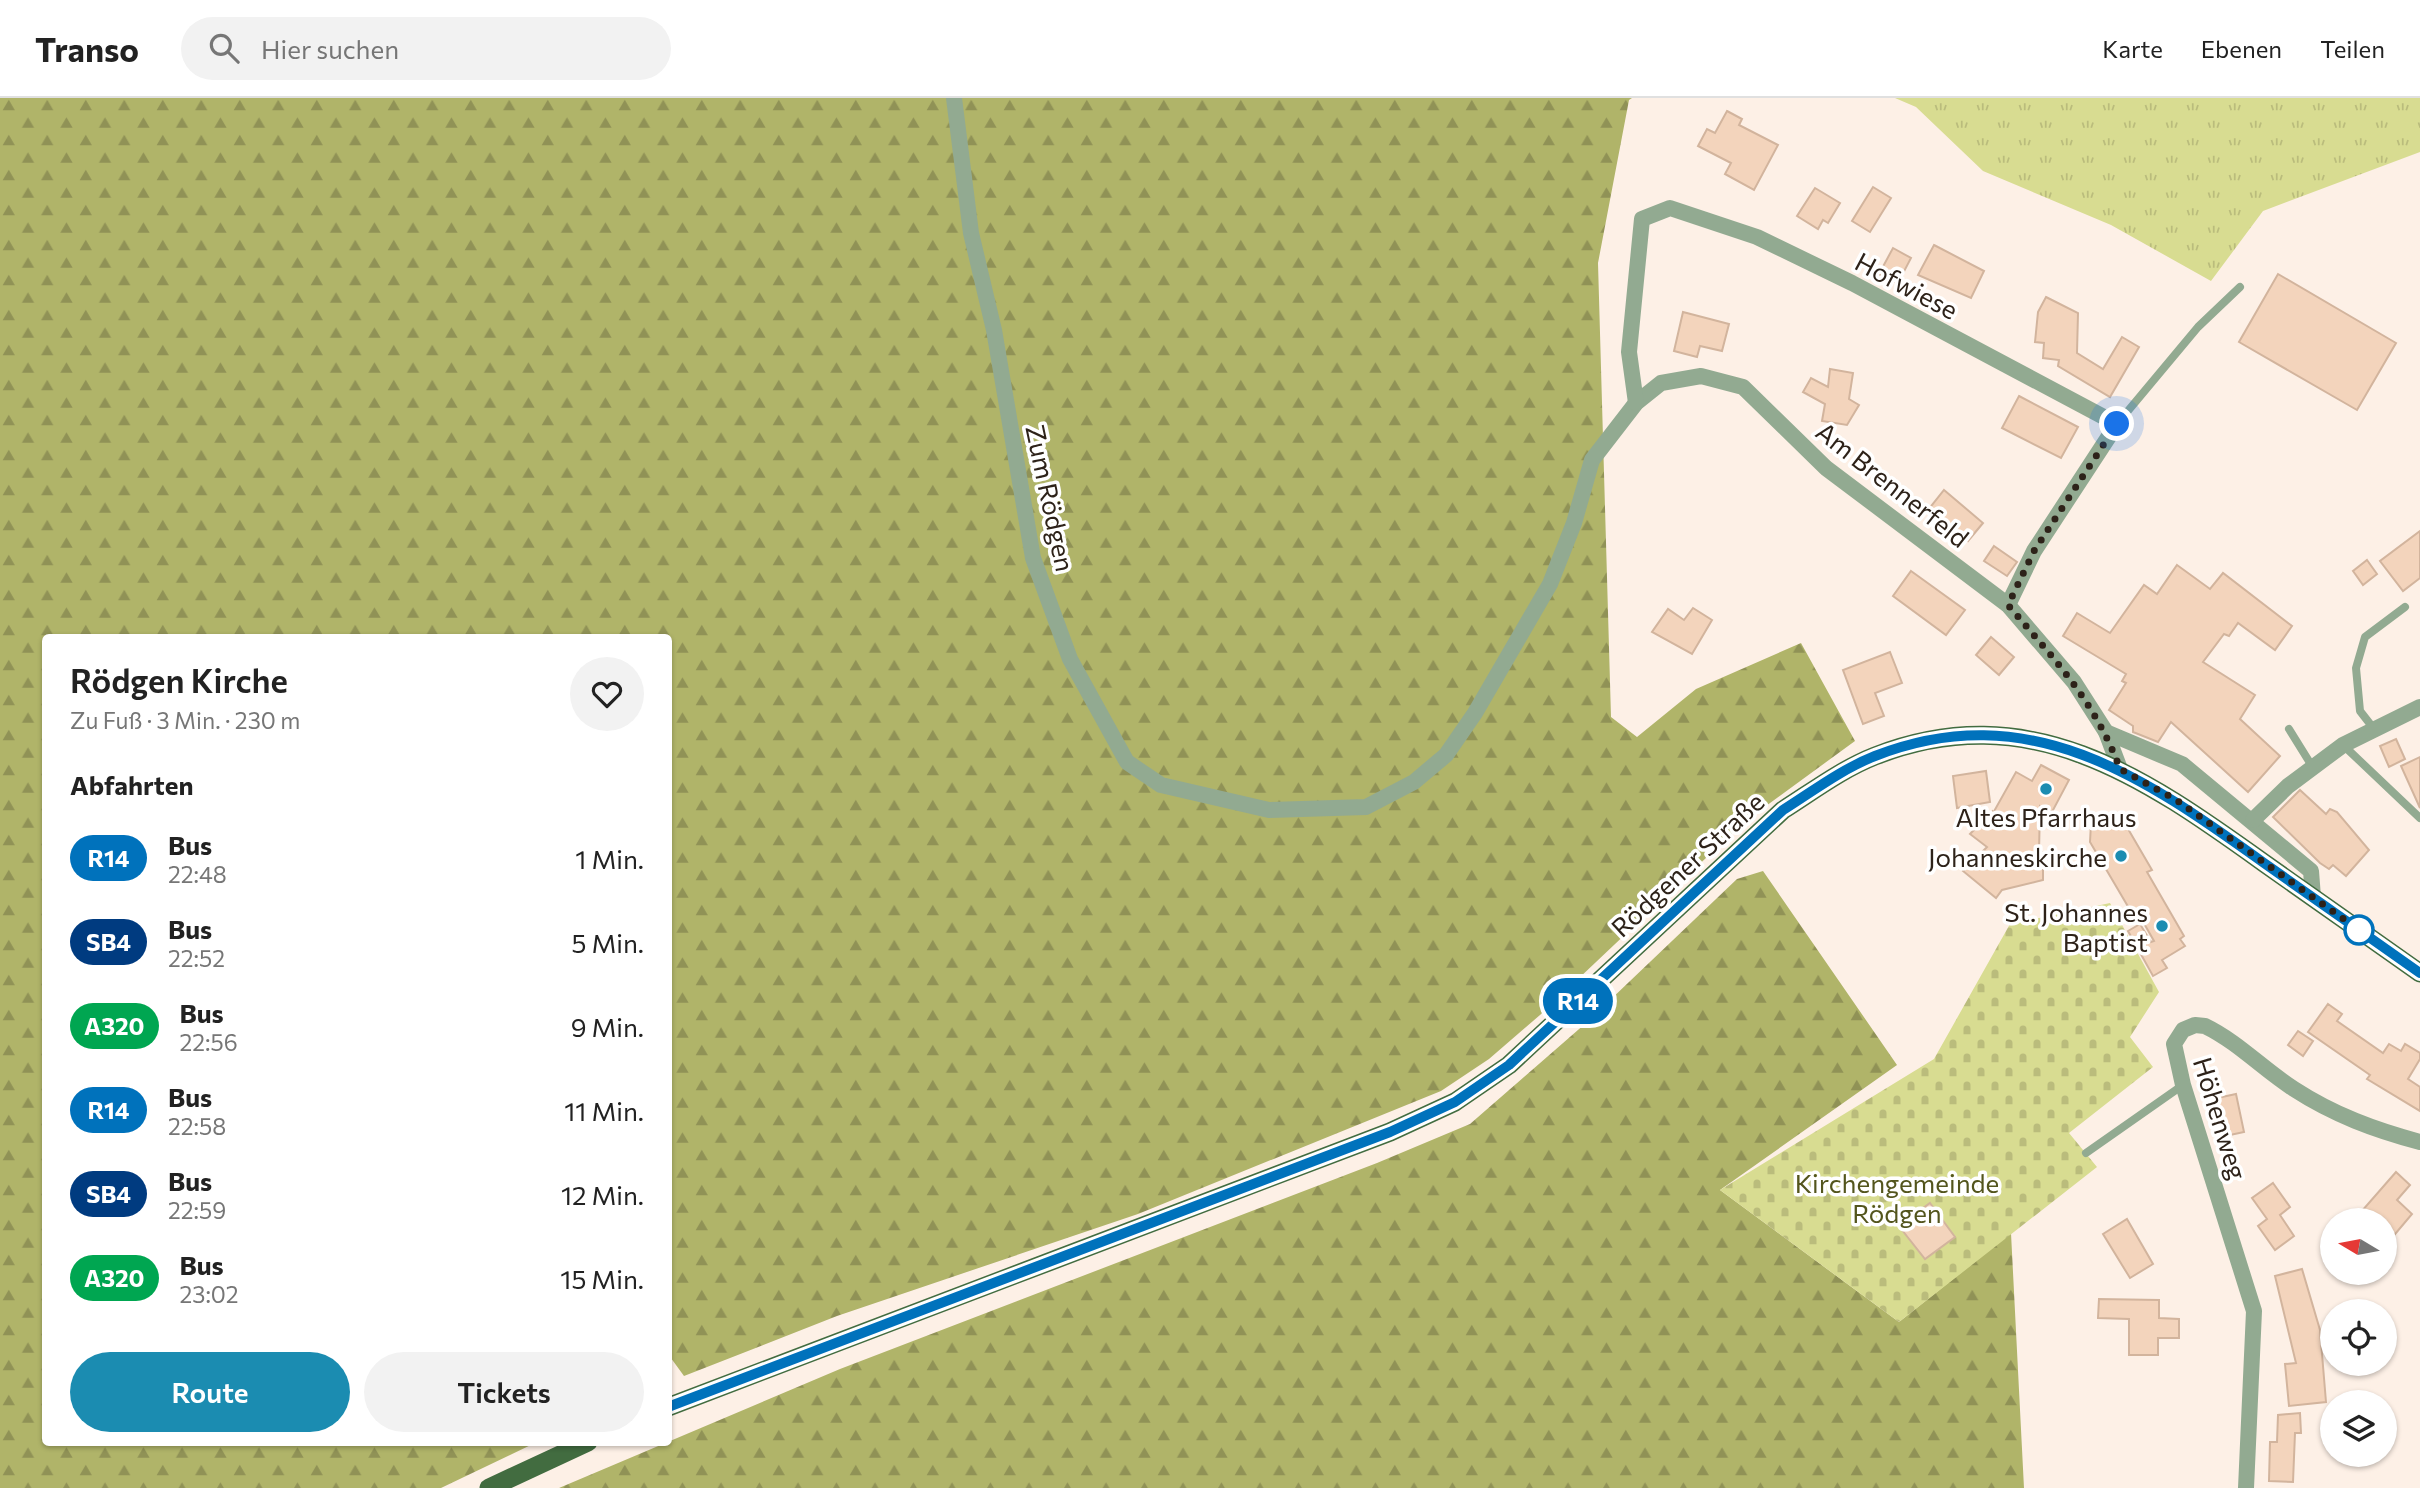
<!DOCTYPE html>
<html lang="de">
<meta charset="utf-8">
<style>
body{margin:0;font-family:Commissioner,sans-serif;background:#f2f2f2;color:#222;height:100vh;display:flex;flex-direction:column;font-size:26px;white-space:nowrap}
*{box-sizing:border-box;margin:0}
p{font-size:23px;color:#767676}
.icon{flex:none;width:38px;height:38px;fill:none;stroke:currentColor;stroke-width:2;stroke-linecap:round;stroke-linejoin:round}
.map{position:relative;flex:1;overflow:hidden}
.drawer{position:absolute;left:42px;top:536px;width:630px;height:812px;display:flex;flex-direction:column;background:#fff;border-radius:7px;box-shadow:0 2px 5px #0004}
.drawer>*{flex:none}
.badge{padding:0 14px;border-radius:23px;font-size:24px;line-height:46px}
.needle{width:46px;rotate:280deg}
.buttons{position:absolute;left:2320px;top:1110px;display:grid;gap:14px}
.buttons a{display:grid;place-items:center;width:77px;height:77px;border-radius:50%;background:#fff;box-shadow:0 2px 5px #0004;font-size:35px}
.you{position:absolute;width:35px;height:35px;margin:-18px;border:5px solid #fff;border-radius:50%;background:#1a73e8;box-shadow:0 0 0 10px #1a73e833}
.map>.badge{position:absolute;translate:-50% -50%;box-shadow:0 0 0 4px #fff}
h2{padding:0 28px;font-size:26px;line-height:63px}
.round{display:grid;place-items:center;flex:none;width:74px;height:74px;border-radius:37px;background:#f2f2f2}
.head{display:flex;align-items:center;justify-content:space-between;height:119px;padding:0 28px}
h1{font-size:33px;font-weight:600;line-height:52px}
.button{display:flex;gap:14px;margin-top:auto;padding:14px 28px}
.button a{flex:1;height:80px;border-radius:42px;background:#1b8cb1;color:#fff;font-size:28px;font-weight:600;line-height:80px;text-align:center}
.button a+a{background:#f2f2f2;color:#222}
ul{padding:0;list-style:none}
li{display:flex;align-items:center;gap:21px;height:84px;padding:0 28px}
li div{flex:1}
li b{display:block;font-size:26px}
li em{font-style:normal}
li .badge{min-width:77px;font-weight:700;text-align:center}
header{display:flex;align-items:center;gap:42px;box-sizing:border-box;height:98px;padding:0 35px;background:#fff;border-bottom:2px solid #e0e0e0}
header strong{font-size:33px}
nav{display:flex;gap:38px;margin-inline-start:auto;font-size:24px}
.search{width:490px;height:63px;background:#f2f2f2;display:flex;align-items:center;gap:18px;box-sizing:border-box;padding:0 24px;border-radius:38px;color:#767676;font-size:26px}
.map>svg:first-child{display:block}
.grass{fill:url(#grass-tufts)}
.forest{fill:url(#forest-firs)}
.cemetery{fill:url(#cemetery-stones)}
.building{fill:#f3d4bc;stroke:#d2b49d;stroke-width:2}
.lines{fill:none;stroke-linecap:round;stroke-linejoin:round}
.service{stroke:#92aa91;stroke-width:8}
.minor{stroke:#92aa91;stroke-width:16}
.primary{stroke:#426c40;stroke-width:19}
.line-casing{stroke:#fff;stroke-width:16}
.line{stroke:#0072bc;stroke-width:10}
.walk{stroke:#2d2219;stroke-width:7;stroke-dasharray:0 12.6}
.poi-dot{fill:#1b8cb1;stroke:#fff;stroke-width:2.5}
.stop-dot{fill:#fff;stroke:#0072bc;stroke-width:3.5}
.labels{text-anchor:middle;dominant-baseline:central;stroke-width:7;stroke-linejoin:round;paint-order:stroke}
.street-label{font-size:26px;fill:#2d2219;stroke:#fff}
.poi-label{font-size:26px;fill:#2d2219;stroke:#fff;text-anchor:end}
.park-label{font-size:26px;fill:#53551d;stroke:#fff}
</style>
<header>
<strong>Transo</strong>
<div class="search"><svg class="icon" aria-label="search" viewBox="0 0 24 24"><circle cx="10" cy="10" r="6"/><path d="M15 15l6 6"/></svg>Hier suchen</div>
<nav><a>Karte</a><a>Ebenen</a><a>Teilen</a></nav>
</header>
<div class="map">
<svg width="2420" height="1390" viewBox="0 0 2420 1390">
<defs>
<pattern id="grass-tufts" width="24" height="20" patternUnits="userSpaceOnUse" patternTransform="scale(1.75)"><rect width="24" height="20" fill="#d8dc91"/><path d="M3 7l-1-3M5 7V3M7 7l1-3M15 17l-1-3M17 17v-4M19 17l1-3" fill="none" stroke="#babc7c"/></pattern>
<pattern id="forest-firs" width="22" height="20" patternUnits="userSpaceOnUse" patternTransform="scale(1.75)"><rect width="22" height="20" fill="#b0b469"/><path d="M5 1l3.5 6h-7zM16 11l3.5 6h-7z" fill="#909256"/></pattern>
<pattern id="cemetery-stones" width="16" height="16" patternUnits="userSpaceOnUse" patternTransform="scale(1.75)"><rect width="16" height="16" fill="#d8dc91"/><path d="M2 7V4a2 2 0 0 1 4 0v3zM10 15v-3a2 2 0 0 1 4 0v3z" fill="#babc7c"/></pattern>
</defs>
<rect width="100%" height="100%" fill="#fdf0e6"/>
<path class="grass" d="M1895,0H2420V54L2263,113L2211,183L2111,127L1983,73L1916,9Z"/>
<g class="forest">
<path d="M0,0H1632L1629,2L1598,165L1611,619L1637,639L1696,591L1801,545L1855,643L1744,724L1540,917L1489,961L1441,993L1138,1116L837,1218L684,1278L668,1256V539H46V1344H537L441,1390H0Z"/>
<path d="M1763,773L1897,967L1720,1092L1899,1224L2011,1135L2024,1390H559L840,1271L1377,1065L1470,1026L1586,925L1737,781Z"/>
</g>
<path class="cemetery" d="M2110,805L2159,894L2130,939L2153,969L2069,1035L2097,1069L1899,1224L1720,1092L1934,961L2010,826Z"/>
<g class="building">
<path d="M1727,13L1742,21L1739,27L1778,47L1754,92L1725,76L1731,65L1698,48L1707,31L1715,35Z"/>
<path d="M1873,89L1891,100L1870,134L1852,123Z"/>
<path d="M1815,90L1840,105L1828,125L1823,122L1818,131L1797,118Z"/>
<path d="M1934,147L1984,173L1971,200L1918,177Z"/>
<path d="M1893,150L1911,160L1898,185L1879,176Z"/>
<path d="M2278,176L2396,245L2357,312L2239,244Z"/>
<path d="M2046,199L2078,215L2077,255L2103,271L2122,239L2139,249L2110,299L2058,268L2059,262L2043,260L2044,245L2035,244L2038,214Z"/>
<path d="M1683,214L1729,226L1722,253L1700,248L1697,259L1674,253Z"/>
<path d="M1830,271L1853,275L1849,301L1859,307L1847,327L1822,323L1825,306L1803,294L1811,280L1828,289Z"/>
<path d="M2019,298L2078,329L2061,360L2002,330Z"/>
<path d="M1944,392L1983,425L1968,443L1928,412Z"/>
<path d="M2420,433V480L2403,493L2380,463Z"/>
<path d="M1994,448L2017,464L2007,478L1984,463Z"/>
<path d="M2367,462L2377,476L2363,487L2353,473Z"/>
<path d="M2177,467L2210,491L2223,475L2292,528L2275,552L2238,525L2229,538L2224,536L2203,564L2255,597L2240,621L2280,658L2248,694L2171,624L2158,644L2133,634V628L2109,612L2126,585L2122,583L2126,576L2063,538L2077,515L2110,535L2144,487L2157,496Z"/>
<path d="M1911,473L1965,512L1946,537L1893,498Z"/>
<path d="M1693,510L1712,522L1692,556L1652,534L1668,511L1684,522Z"/>
<path d="M1991,539L2014,559L1999,577L1976,557Z"/>
<path d="M1890,554L1902,585L1875,595L1884,618L1863,626L1843,572Z"/>
<path d="M2396,641L2405,661L2389,669L2380,648Z"/>
<path d="M2420,659V710L2401,668Z"/>
<path d="M2041,667L2069,682L2052,714L2040,708L2039,754H2043V782L2002,792L1996,800L1963,773L1987,749L1970,736L1992,714V717L2016,674L2032,683Z"/>
<path d="M1986,673L1990,704L1957,710L1953,678Z"/>
<path d="M2300,692L2326,716L2330,711L2337,714L2369,752L2346,778L2333,767L2329,771L2320,765L2273,719Z"/>
<path d="M2109,715L2124,724L2152,772L2147,774L2184,838L2180,841L2185,848L2162,862L2167,870L2153,878L2128,833L2140,826L2151,844L2154,843L2138,815L2133,817L2090,744L2091,725Z"/>
<path d="M2328,906L2342,916L2337,923L2383,955L2389,946L2401,953L2405,946L2420,955V961L2408,981L2420,989V1013L2367,981L2370,977L2308,934Z"/>
<path d="M2298,933L2313,943L2303,958L2288,947Z"/>
<path d="M2236,996L2244,1034L2216,1040L2208,1002Z"/>
<path d="M2396,1074L2410,1087L2397,1102L2412,1116L2385,1148V1122H2354Z"/>
<path d="M2273,1085L2290,1109L2280,1117L2294,1138L2275,1152L2258,1128L2267,1121L2252,1100Z"/>
<path d="M1930,1105L1955,1139L1925,1161L1902,1132L1907,1122Z"/>
<path d="M2127,1121L2153,1166L2130,1180L2103,1136Z"/>
<path d="M2302,1171L2320,1232L2326,1304L2289,1308L2285,1266L2296,1265L2275,1178Z"/>
<path d="M2099,1201L2159,1202V1220L2179,1221V1240H2158V1257H2129V1221L2098,1220Z"/>
<path d="M2300,1315L2301,1335H2295L2293,1384L2269,1383L2270,1344H2277L2278,1317Z"/>
</g>
<g class="lines">
<g class="service">
<path d="M2117,326L2198,229L2240,189"/>
<path d="M2289,631L2312,668"/>
<path d="M2374,631L2360,613L2356,570L2365,539L2405,509"/>
<path d="M2343,647L2420,720"/>
<path d="M2086,1055L2183,987"/>
</g>
<g class="minor">
<path d="M954,0L971,135L994,232L1033,460L1070,561L1127,664L1161,687L1269,712L1366,709L1414,684L1446,657L1475,615L1550,486L1574,425L1592,362L1636,305L1661,285L1701,278L1743,289L1826,370L2008,507L2074,584L2106,634L2120,671"/>
<path d="M1636,305L1629,254L1642,121L1670,110L1757,139L1852,185L2117,326L2034,453L2008,507"/>
<path d="M2106,634L2182,666L2311,773L2313,799"/>
<path d="M2253,722L2288,688L2343,647L2420,609"/>
<path d="M2246,1390L2254,1213L2183,987L2174,946L2183,932L2195,927L2205,928C2238,944 2264,972 2294,991C2334,1017 2375,1032 2420,1044"/>
</g>
<g class="primary">
<path d="M668,1309L1390,1034L1455,1004L1509,967L1783,712C1813,693 1842,671 1875,658C2029,598 2144,679 2264,765C2316,802 2368,838 2420,875"/>
<path d="M489,1390L588,1344"/>
</g>
</g>
<g class="lines">
<defs>
<path id="line" d="M668,1309L1390,1034L1455,1004L1509,967L1783,712C1813,693 1842,671 1875,658C2029,598 2144,679 2264,765C2316,802 2368,838 2420,875"/>
</defs>
<use href="#line" class="line-casing"/>
<use href="#line" class="line"/>
<path class="walk" d="M2117,326L2034,453L2008,507C2054,561 2095,603 2120,671L2175,701L2359,832"/>
</g>
<g class="poi-dot">
<circle cx="2046" cy="691" r="7"/>
<circle cx="2121" cy="758" r="7"/>
<circle cx="2162" cy="828" r="7"/>
</g>
<circle class="stop-dot" cx="2359" cy="832" r="14"/>
<g class="labels">
<g class="street-label">
<text transform="translate(1907 187) rotate(28)">Hofwiese</text>
<text transform="translate(1893 386) rotate(38)">Am Brennerfeld</text>
<text transform="translate(1051 400) rotate(78)">Zum Rödgen</text>
<text transform="translate(1687 766) rotate(-43)">Rödgener Straße</text>
<text transform="translate(2221 1020) rotate(73)">Höhenweg</text>
</g>
<g class="poi-label">
<text x="2046" y="718" text-anchor="middle">Altes Pfarrhaus</text>
<text x="2107" y="758">Johanneskirche</text>
<text x="2148" y="813">St. Johannes<tspan x="2148" dy="30">Baptist</tspan></text>
</g>
<g class="park-label">
<text x="1897" y="1084">Kirchengemeinde<tspan x="1897" dy="30">Rödgen</tspan></text>
</g>
</g>
</svg>
<div class="buttons">
<a><svg class="needle" viewBox="-14 -14 28 28"><path d="M0-13l5 13h-10z" fill="#e53935"/><path d="M0 13l5-13h-10z" fill="#767676"/></svg></a>
<a><svg class="icon" aria-label="locate" viewBox="0 0 24 24"><circle cx="12" cy="12" r="6"/><path d="M12 2v4M12 18v4M2 12h4M18 12h4"/></svg></a>
<a><svg class="icon" aria-label="layers" viewBox="0 0 24 24"><path d="M12 4l9 5-9 5-9-5zM3 14l9 5 9-5"/></svg></a>
</div>
<div class="you" style="left:2117px;top:326px"></div>
<b class="badge" style="left:1578px;top:903px;background:#0072bc;color:#fff">R14</b>
<section class="drawer">
<div class="head"><div><h1>Rödgen Kirche</h1><p>Zu Fuß · 3 Min. · 230 m</p></div><a class="round"><svg class="icon" aria-label="heart" viewBox="0 0 24 24"><path d="M12 20l-8-8c-3-5 5-10 8-4 3-6 11-1 8 4z"/></svg></a></div>
<h2>Abfahrten</h2>
<ul>
<li><span class="badge" style="background:#0072bc;color:#fff">R14</span><div><b>Bus</b><p>22:48</p></div><em>1 Min.</em></li>
<li><span class="badge" style="background:#003b80;color:#fff">SB4</span><div><b>Bus</b><p>22:52</p></div><em>5 Min.</em></li>
<li><span class="badge" style="background:#00a651;color:#fff">A320</span><div><b>Bus</b><p>22:56</p></div><em>9 Min.</em></li>
<li><span class="badge" style="background:#0072bc;color:#fff">R14</span><div><b>Bus</b><p>22:58</p></div><em>11 Min.</em></li>
<li><span class="badge" style="background:#003b80;color:#fff">SB4</span><div><b>Bus</b><p>22:59</p></div><em>12 Min.</em></li>
<li><span class="badge" style="background:#00a651;color:#fff">A320</span><div><b>Bus</b><p>23:02</p></div><em>15 Min.</em></li>
</ul>
<div class="button"><a>Route</a><a>Tickets</a></div>
</section>
</div>
